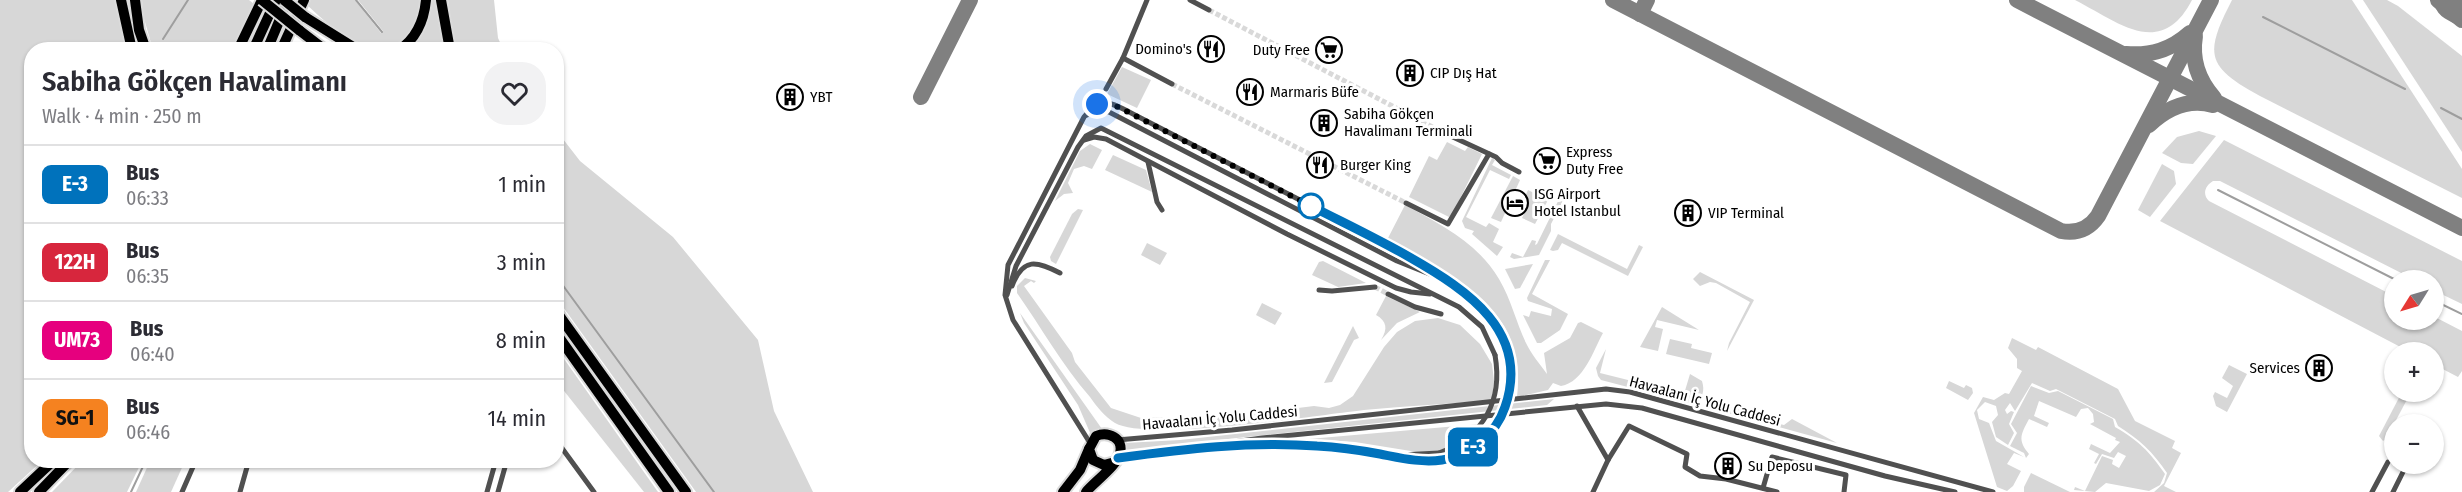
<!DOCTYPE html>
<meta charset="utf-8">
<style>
body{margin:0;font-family:"Fira Sans Condensed",sans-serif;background:#f2f2f3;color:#2b2b33;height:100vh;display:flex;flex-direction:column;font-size:22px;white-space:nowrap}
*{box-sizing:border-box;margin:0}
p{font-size:20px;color:#7c7c81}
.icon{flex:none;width:33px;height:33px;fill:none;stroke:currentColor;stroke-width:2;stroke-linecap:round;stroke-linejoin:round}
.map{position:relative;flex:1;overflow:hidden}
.side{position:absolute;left:24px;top:42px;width:540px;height:426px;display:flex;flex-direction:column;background:#fff;border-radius:24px;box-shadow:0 2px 4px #0004}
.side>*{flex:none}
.badge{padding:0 12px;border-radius:9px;font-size:21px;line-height:39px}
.needle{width:39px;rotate:233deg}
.controls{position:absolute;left:2384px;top:270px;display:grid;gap:12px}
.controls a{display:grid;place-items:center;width:60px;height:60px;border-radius:50%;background:#fff;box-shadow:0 2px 4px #0004;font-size:30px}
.you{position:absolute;width:30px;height:30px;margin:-15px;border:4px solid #fff;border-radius:50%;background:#1a73e8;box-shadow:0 0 0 9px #1a73e833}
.map>.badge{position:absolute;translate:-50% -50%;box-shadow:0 0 0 3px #fff}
.round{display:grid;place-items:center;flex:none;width:63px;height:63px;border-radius:24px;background:#f2f2f3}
.overview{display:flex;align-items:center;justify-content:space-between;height:102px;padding:0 18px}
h1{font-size:28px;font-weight:600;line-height:45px}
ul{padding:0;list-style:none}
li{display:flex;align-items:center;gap:18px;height:78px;padding:0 18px;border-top:2px solid #e1e1e2}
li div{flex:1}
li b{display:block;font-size:22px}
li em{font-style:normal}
li .badge{min-width:66px;font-weight:700;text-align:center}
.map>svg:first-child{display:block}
.green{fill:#d7d7d7}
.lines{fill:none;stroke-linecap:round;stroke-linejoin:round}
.stream{stroke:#9e9e9e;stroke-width:2}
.taxiway{stroke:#808080;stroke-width:16}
.runway{stroke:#808080;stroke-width:42}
.street-tunnel{stroke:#d9d9d9;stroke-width:5;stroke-dasharray:5 2.5;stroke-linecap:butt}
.highway-casing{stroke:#dbdbdb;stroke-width:14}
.street{stroke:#505050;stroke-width:5}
.highway{stroke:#000;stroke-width:10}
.highway-bridge-casing{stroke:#dbdbdb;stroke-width:14;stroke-linecap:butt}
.street-bridge{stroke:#505050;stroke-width:5}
.highway-bridge{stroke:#000;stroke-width:10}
.line-casing{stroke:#fff;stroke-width:14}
.line{stroke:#0072bc;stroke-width:9}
.walk{stroke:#000;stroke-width:6;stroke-dasharray:0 10.8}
.stop-dot{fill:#fff;stroke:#0072bc;stroke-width:3}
.labels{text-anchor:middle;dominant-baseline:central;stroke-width:6;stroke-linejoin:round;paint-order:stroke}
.poi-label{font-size:15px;fill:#000;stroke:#fff;text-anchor:start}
.street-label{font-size:15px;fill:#000;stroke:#fff}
</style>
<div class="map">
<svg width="2462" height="492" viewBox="0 0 2462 492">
<rect width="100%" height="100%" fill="#fff"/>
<g class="green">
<path d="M0,0H117L128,49L32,50V460L42,461L8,492H0Z"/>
<path d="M142,0H249L254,4L234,49L153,50L143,15Z"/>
<path d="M309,0H355L381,33L383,31L358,0H423C421,8 420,20 415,27C383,78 337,32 307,5Z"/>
<path d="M429,0H435L444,49L405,50Z"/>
<path d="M448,0H494L498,38L503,49H455Z"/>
<path d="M2075,0H2192C2161,60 2118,22 2075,0Z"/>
<path d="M2232,0H2352L2462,169V198L2260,96C2206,67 2204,54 2232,0Z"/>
<path d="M2363,0H2387L2398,6L2462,56V152Z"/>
<path d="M1122,67L1151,80L1137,108L1107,94Z"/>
<path d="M556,130L580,161L673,237L758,340L774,411L813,492H696L558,300L556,297Z"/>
<path d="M2199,131L2216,136L2193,164L2181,163L2162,153L2177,137Z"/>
<path d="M2224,140L2462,261V304L2433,290V280H2415L2220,181H2213C2205,186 2202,194 2209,201L2394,296V320H2433V316L2462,331V371L2458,377L2433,364V352H2410L2160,221Z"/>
<path d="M1447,142L1465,151L1468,147L1482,154L1454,211L1449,217L1409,197L1429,156L1437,160Z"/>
<path d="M1090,144L1102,150L1092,169L1084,166L1074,169L1068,183L1073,193L1064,194L1055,201L1080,151Z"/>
<path d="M1113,155L1146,170L1152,192L1105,170Z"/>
<path d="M1492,158L1495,160L1492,165L1511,175L1509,179L1490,170L1466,217L1486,227L1489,223L1499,229L1493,242L1503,247L1497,256L1472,234L1474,231L1465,228L1462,221Z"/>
<path d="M2162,164L2174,171L2176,184L2150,217L2138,210Z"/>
<path d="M1513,176L1520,180L1501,222L1491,218Z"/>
<path d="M1565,187L1569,189L1551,224V231L1539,255L1514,259L1510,257L1512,253L1523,257L1532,240L1536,241L1535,245L1537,244Z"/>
<path d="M1528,190L1548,200L1535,224L1522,218L1526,210L1520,207Z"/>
<path d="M1405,205C1440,224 1478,243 1499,279C1511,299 1516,322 1526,343C1531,354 1540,364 1547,374L1544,353L1570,338L1578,323L1581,322L1603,333C1593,351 1584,382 1561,386L1553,383L1548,390L1517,397C1528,307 1453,275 1387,240Z"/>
<path d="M1078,209L1083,210L1056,264L1051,261L1050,257L1072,214Z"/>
<path d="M1558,234L1627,269L1639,245L1643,247L1628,276L1562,243L1558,250L1553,251L1550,250Z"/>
<path d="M1147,243L1167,253L1160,265L1141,255Z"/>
<path d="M1545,260H1550L1532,294L1568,314L1560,330L1541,343H1537L1523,315L1529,317L1531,311L1551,316L1552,309L1528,301L1527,298Z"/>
<path d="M1323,261L1366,283L1338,287L1312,275L1319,262Z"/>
<path d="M1533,264L1520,288L1515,289L1505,269Z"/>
<path d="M1700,272L1754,300L1727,351L1729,343L1750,302L1716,283L1710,282L1700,286L1693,279Z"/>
<path d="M1025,278L1036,281L1034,283L1031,281L1024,286L1072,353L1075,362L1111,408L1141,418L1233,416L1314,406L1329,408L1340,405L1353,396L1384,347L1397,332L1415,321L1438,318L1460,325L1480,344L1492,364L1494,381L1492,400C1450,404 1407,406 1364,410C1319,415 1148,442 1115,423C1105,417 1097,407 1090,397C1062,365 1041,327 1017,293V286Z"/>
<path d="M1386,296L1420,312L1397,323L1381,340C1388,329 1387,321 1376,315Z"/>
<path d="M1262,303L1282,313L1275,325L1256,315Z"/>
<path d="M1662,307L1699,330L1657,320L1655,327L1663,329L1658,351L1640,347Z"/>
<path d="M1020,313L1102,429L1091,435L1078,405L1024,323Z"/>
<path d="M1353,326L1359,338L1354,340L1332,382L1324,383Z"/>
<path d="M2012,338L2036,350L2038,347L2118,389L2135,421L2175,441L2172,448L2181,453L2164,486L2176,492H2154L2164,483L2167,473C2153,452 2139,439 2118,426L2115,419L2056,389L2050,391L2032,383L2015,411L2010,403L2005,410L2007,414L2011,411L2014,412L2009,424L2014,433L2008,445L1996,437L1992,422L1998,415L1996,406L1985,402L1977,410L1979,419L1989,423L1996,441L2024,457L2014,453L2007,464L2021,471L2013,486L2007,491L1997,487L1974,413L1983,397L1994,400L2005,393L2009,394L2022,371L2017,368V359L2008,348Z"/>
<path d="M1670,339L1692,344L1691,348L1712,353L1709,364L1666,354Z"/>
<path d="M556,349H557L658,492H644L557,382Z"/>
<path d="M1606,349L1600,373L1684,394L1690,374L1702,381C1705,391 1703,399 1693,404L1601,380L1598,376L1596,368Z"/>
<path d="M2229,365L2247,374L2227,412L2216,406L2213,396L2215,392L2227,398L2233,386L2222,378Z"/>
<path d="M1949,381L1964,388L1966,385L1972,388L1973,393L1968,400L1946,388Z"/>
<path d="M2031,386L2049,393L2058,391L2113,419L2115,427C2139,441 2149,451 2165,474L2160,485L2149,491L2106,483L2095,492L2074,490L2075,487L2085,491L2102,456L2113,460L2112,464L2119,468L2126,456L2118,452L2114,458L2102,454L2096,464L2094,463L2099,454L2089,449L2091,444L2110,453L2120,442L2115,440L2116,438L2090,424L2094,422L2093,414L2088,408L2081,409L2076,417L2039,401L2034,416L2049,423L2047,427L2029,419C2021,434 2017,440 2029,454L2026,458L2024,453L2010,446L2017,433L2011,424Z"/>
<path d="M2402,392H2411L2386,439L2383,441L2379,436Z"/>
<path d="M1554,399L1547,405L1172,445L1127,453L1125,443L1180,440Z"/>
<path d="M1718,399L1766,423L1768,421L1784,425L1792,419L1837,443L1713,409Z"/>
<path d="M1480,424L1460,442L1438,451L1417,452L1355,442L1309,439Z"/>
<path d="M83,460H142V461L127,492H52Z"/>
<path d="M150,461H185L171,492H136Z"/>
<path d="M2031,473L2070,492H2024V487Z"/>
</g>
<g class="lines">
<g class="stream">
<path d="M356,0L382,32"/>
<path d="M2263,17L2405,89"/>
<path d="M163,39L188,0"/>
<path d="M2441,108L2462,119"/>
<path d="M2218,190L2396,280"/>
<path d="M556,276L714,492"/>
<path d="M2433,300L2462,314"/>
<path d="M131,492L146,460"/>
</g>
<g class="taxiway">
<path d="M1613,0L2061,231C2077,234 2089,229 2098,216L2211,0"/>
<path d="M2017,0L2462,228"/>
<path d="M2438,0L2462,20"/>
<path d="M1640,14L1647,0"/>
<path d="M2195,36C2191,60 2198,80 2214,98"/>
<path d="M2126,54C2151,56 2171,50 2190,33"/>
<path d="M921,97L970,0"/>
<path d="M2149,125C2167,108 2188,98 2213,105"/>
</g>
<path class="runway" d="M2455,0L2462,4"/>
<g class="street-tunnel">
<path d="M1209,10L1442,132"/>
<path d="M1172,84L1406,203"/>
<path d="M1375,287L1388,294"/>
</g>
<defs>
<g id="highway">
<path d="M121,0L132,50"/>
<path d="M135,0L139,30L146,50"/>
<path d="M441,0L450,50"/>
<path d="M305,17L358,50"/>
<path d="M299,30L325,50"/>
<path d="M238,50L262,0"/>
<path d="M253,50L276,0"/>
<path d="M267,50L288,0"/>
<path d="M281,50L304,0"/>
<path d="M399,50C417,38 424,21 426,0"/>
<path d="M556,311L686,492"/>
<path d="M556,333L669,492"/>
<path d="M20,492L54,460"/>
<path d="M39,492L70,460"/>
<path d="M1063,492L1080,470L1089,449"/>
<path d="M1086,492C1094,482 1118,465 1120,453C1124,438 1108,431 1096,436L1089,449L1093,460L1104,465L1115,462"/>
</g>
</defs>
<use href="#highway" class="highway-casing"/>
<g class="street">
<path d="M1190,0L1209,10"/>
<path d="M1123,58L1172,84"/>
<path d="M1106,89L1123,58L1147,0"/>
<path d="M1087,115L1096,111L1109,112L1397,261L1442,279"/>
<path d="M1442,132L1496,157L1502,163L1519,172"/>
<path d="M1084,140L1094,137L1106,139L1287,234L1396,288L1411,292L1430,294"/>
<path d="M1148,162L1157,202L1162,210"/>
<path d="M1406,203L1448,224L1489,154"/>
<path d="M1012,286C1023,257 1037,261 1060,273"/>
<path d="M1319,290L1332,291L1375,287"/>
<path d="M1388,294L1415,307L1441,314"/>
<path d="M1007,295L1016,266L1078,147L1086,136L1101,128L1459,307L1482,327L1495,355"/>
<path d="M1577,406L1608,460"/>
<path d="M556,440L594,492"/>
<path d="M1117,440L1232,430L1606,389L1630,392L1993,492"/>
<path d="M1090,443L1013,320L1005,295L1008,265L1084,117C1101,94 1111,103 1133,114L1391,247L1454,284"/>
<path d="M1220,447L1318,446L1419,461H1437"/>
<path d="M1400,455L1439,453"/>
<path d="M1118,458L1262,438L1606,404L1642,408L1885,476L1955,492"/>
<path d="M1763,488L1772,457L1846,475L1844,492"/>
<path d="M182,492L196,460"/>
<path d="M240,492L249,460"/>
<path d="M487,492L496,460"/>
<path d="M498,492L507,460"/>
<path d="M1593,492L1608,460L1629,426L1687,454L1685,467L1700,476L1726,479L1777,492"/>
<path d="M2372,492L2388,462"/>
<path d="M2393,492L2404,470"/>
</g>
<use href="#highway" class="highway"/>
<defs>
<g id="highway-bridge">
<path d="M262,0L299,30"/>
<path d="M284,0L305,17"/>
</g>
</defs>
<use href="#highway-bridge" class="highway-bridge-casing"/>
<g class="street-bridge">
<path d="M1439,453C1484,436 1503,401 1495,355"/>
<path d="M1437,461C1495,452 1525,392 1503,339C1494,316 1474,298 1454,284"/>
</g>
<use href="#highway-bridge" class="highway-bridge"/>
</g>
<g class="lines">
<defs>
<path id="line" d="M1118,458C1184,449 1250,441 1317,446C1338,447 1359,450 1380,454C1401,458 1421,463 1442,460C1470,456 1496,434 1505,407C1531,332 1467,290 1411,258C1378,239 1344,223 1311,206"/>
</defs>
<use href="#line" class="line-casing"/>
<use href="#line" class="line"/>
<path class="walk" d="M1097,104L1107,102L1120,108L1311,206"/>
</g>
<defs>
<symbol id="restaurant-ring" viewBox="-11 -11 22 22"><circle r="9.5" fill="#fff" stroke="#000" stroke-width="1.5"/><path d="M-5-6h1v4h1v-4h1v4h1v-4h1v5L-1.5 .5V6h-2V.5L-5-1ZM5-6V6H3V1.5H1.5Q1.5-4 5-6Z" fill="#000"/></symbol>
<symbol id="supermarket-ring" viewBox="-11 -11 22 22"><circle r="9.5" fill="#fff" stroke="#000" stroke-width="1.5"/><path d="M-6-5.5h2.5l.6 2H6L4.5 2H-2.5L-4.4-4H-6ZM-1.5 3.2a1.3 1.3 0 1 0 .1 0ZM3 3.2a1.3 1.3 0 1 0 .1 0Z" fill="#000"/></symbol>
<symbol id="building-ring" viewBox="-11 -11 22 22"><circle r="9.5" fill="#fff" stroke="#000" stroke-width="1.5"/><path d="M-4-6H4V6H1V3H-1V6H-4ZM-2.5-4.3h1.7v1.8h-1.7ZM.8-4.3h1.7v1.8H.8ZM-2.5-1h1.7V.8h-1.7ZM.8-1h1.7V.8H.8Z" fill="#000"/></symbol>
<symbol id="hotel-ring" viewBox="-11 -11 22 22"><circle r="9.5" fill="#fff" stroke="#000" stroke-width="1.5"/><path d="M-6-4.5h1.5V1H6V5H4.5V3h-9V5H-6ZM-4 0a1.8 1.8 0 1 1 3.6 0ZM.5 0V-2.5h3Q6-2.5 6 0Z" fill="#000"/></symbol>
</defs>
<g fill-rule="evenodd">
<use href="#restaurant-ring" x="1196" y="34" width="30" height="30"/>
<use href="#supermarket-ring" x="1314" y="35" width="30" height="30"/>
<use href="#building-ring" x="1395" y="58" width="30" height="30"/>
<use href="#restaurant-ring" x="1235" y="77" width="30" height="30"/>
<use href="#building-ring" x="775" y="82" width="30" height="30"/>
<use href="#building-ring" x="1309" y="108" width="30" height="30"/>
<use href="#supermarket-ring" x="1532" y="146" width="30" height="30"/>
<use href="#restaurant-ring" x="1305" y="150" width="30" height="30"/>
<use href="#hotel-ring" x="1500" y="188" width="30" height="30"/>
<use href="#building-ring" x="1673" y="198" width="30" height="30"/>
<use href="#building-ring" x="2304" y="353" width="30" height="30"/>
<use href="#building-ring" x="1713" y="451" width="30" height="30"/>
</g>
<circle class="stop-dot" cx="1311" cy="206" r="12"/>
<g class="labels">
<g class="poi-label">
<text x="1192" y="49" text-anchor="end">Domino's</text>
<text x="1310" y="50" text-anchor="end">Duty Free</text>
<text x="1430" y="73">CIP Dış Hat</text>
<text x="1270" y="92">Marmaris Büfe</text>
<text x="810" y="97">YBT</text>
<text x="1344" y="114">Sabiha Gökçen<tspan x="1344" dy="17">Havalimanı Terminali</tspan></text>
<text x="1566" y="152">Express<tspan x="1566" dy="17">Duty Free</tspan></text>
<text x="1340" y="165">Burger King</text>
<text x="1534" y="194">ISG Airport<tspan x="1534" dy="17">Hotel Istanbul</tspan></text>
<text x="1708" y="213">VIP Terminal</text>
<text x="2300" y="368" text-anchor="end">Services</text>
<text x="1748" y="466">Su Deposu</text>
</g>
<g class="street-label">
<text transform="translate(1705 401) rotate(15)">Havaalanı İç Yolu Caddesi</text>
<text transform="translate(1220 418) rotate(-5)">Havaalanı İç Yolu Caddesi</text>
</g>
</g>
</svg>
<div class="controls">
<a><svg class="needle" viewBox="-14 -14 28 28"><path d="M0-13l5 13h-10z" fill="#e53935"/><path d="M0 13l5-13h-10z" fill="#7c7c81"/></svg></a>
<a>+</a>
<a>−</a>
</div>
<div class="you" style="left:1097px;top:104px"></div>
<b class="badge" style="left:1473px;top:447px;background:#0072bc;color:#fff">E-3</b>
<section class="side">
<div class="overview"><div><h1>Sabiha Gökçen Havalimanı</h1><p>Walk · 4 min · 250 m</p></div><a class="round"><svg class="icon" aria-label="heart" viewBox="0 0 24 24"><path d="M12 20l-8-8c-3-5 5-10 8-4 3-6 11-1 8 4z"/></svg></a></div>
<ul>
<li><span class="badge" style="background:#0072bc;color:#fff">E-3</span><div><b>Bus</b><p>06:33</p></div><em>1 min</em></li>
<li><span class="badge" style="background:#d7263d;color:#fff">122H</span><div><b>Bus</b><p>06:35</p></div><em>3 min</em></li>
<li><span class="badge" style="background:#e6007e;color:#fff">UM73</span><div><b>Bus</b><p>06:40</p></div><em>8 min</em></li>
<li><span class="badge" style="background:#f58220;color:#111">SG-1</span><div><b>Bus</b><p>06:46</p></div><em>14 min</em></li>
</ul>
</section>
</div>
